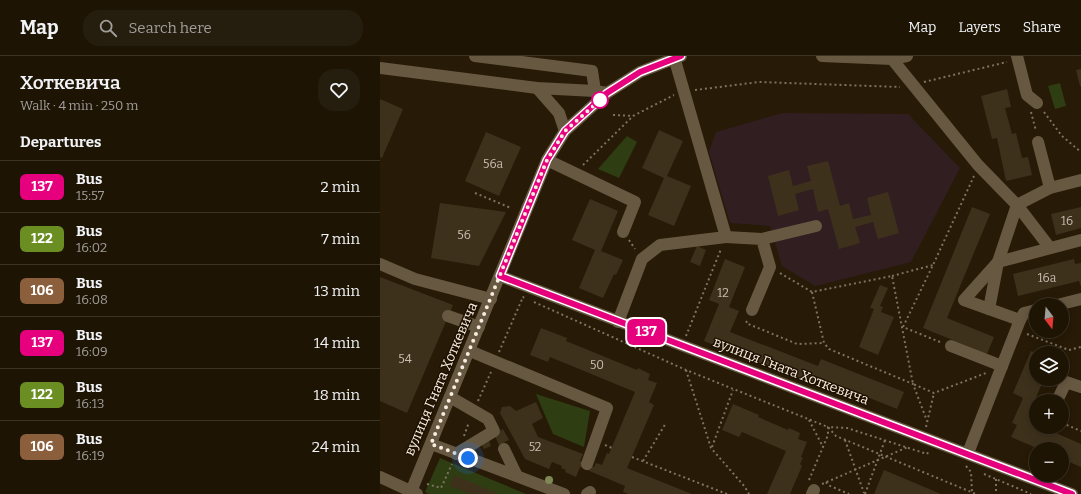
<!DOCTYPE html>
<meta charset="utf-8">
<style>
body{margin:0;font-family:Bitter,serif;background:#251d0e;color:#f1f3f6;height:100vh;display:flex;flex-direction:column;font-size:15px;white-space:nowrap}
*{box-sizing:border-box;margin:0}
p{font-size:13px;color:#a09e9a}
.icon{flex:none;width:22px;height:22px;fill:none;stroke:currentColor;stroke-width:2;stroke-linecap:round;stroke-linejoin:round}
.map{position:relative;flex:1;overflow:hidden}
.details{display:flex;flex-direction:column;background:#1d1404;width:380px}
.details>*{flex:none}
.badge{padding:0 8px;border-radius:6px;font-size:14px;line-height:26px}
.needle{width:26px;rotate:164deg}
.fabs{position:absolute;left:649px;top:242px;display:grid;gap:8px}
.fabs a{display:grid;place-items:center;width:40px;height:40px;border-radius:50%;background:#1d1404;box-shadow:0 2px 10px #0003,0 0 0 1px #3b3326;font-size:20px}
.you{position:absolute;width:20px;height:20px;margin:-10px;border:3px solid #fff;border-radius:50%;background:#1a73e8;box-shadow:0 0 0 6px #1a73e833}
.map>.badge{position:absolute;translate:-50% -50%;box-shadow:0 0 0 2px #fff}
h2{padding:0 20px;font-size:15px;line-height:36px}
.round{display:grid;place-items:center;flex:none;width:42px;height:42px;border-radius:16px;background:#251d0e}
.head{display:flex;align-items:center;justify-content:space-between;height:68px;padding:0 20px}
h1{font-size:19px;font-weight:600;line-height:30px}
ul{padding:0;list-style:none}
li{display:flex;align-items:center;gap:12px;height:52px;padding:0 20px;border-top:1px solid #3b3326}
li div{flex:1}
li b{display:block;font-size:15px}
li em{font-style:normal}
li .badge{min-width:44px;font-weight:700;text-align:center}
header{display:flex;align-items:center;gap:24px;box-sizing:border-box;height:56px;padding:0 20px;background:#1d1404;border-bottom:1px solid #3b3326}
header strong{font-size:19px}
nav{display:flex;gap:22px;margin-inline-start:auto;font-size:14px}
.search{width:280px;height:36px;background:#251d0e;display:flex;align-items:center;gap:10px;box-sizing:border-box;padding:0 14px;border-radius:16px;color:#a09e9a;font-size:15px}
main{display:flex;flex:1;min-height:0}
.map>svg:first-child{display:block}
.education{fill:#311e21}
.green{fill:#2f3d12}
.building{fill:#3e311c}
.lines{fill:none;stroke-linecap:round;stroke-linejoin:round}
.path{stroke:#7e7361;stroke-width:2;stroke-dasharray:2 3;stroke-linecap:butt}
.minor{stroke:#675841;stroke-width:12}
.tree{fill:#7f8757}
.line-casing{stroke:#fff;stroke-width:9}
.line{stroke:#e6007e;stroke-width:6}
.walk{stroke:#f6ede0;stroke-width:4;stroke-dasharray:0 7.2}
.stop-dot{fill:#fff;stroke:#e6007e;stroke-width:2}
.labels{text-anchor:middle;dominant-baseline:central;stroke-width:3;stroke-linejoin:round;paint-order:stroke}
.number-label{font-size:12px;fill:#c8beaf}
.street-label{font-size:14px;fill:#f6ede0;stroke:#1e1100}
</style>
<header>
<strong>Map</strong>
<div class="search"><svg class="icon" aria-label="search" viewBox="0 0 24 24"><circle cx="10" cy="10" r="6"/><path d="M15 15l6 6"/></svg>Search here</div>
<nav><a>Map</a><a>Layers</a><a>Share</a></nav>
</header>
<main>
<section class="details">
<div class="head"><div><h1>Хоткевича</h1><p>Walk · 4 min · 250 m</p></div><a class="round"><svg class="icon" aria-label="heart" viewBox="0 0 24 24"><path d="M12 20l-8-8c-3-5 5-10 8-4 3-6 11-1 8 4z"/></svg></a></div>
<h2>Departures</h2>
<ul>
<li><span class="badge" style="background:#e6007e;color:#fff">137</span><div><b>Bus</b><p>15:57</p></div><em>2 min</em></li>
<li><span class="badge" style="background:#6b8e23;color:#fff">122</span><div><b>Bus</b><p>16:02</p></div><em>7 min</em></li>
<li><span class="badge" style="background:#8b5e3c;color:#fff">106</span><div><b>Bus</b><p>16:08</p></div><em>13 min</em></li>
<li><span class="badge" style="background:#e6007e;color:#fff">137</span><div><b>Bus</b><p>16:09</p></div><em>14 min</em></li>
<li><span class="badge" style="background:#6b8e23;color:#fff">122</span><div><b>Bus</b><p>16:13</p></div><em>18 min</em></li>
<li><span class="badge" style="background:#8b5e3c;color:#fff">106</span><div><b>Bus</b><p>16:19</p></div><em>24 min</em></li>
</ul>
</section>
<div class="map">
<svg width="701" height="438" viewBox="0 0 701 438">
<rect width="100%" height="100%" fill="#271a06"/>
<path class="education" d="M402,57L528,58L580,112L531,206L435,230L402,210L390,170L350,167L329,96L336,76Z"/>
<g class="green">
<path d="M680,27L686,50L675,53L668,30Z"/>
<path d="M247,80L257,86L239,122L218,113Z"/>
<path d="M156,338L210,355L204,391L173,378Z"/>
<path d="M60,402L146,438H49L45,436Z"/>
</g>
<g class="building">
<path d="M701,13V30H700L696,14Z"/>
<path d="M627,33L631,51L625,52L632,78L636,77L642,102L648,101L652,119L626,125L617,82L612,83L601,40Z"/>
<path d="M0,43L23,53L2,102L0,101Z"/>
<path d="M279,74L303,85L287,120L311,130L294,170L268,159L284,122L262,112Z"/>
<path d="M106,76L141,91L119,140L85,125Z"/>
<path d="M448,105L460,150L469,147L473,163L491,159L487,142L508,136L519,177L498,183L493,166L475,171L480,187L459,193L448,153L438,156L433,133L415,138L419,154L398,160L388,120L409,114L413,130L431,125L427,110Z"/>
<path d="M210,143L238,155L221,195L243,204L236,219L234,218L223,242L199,232L215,194L192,184Z"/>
<path d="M60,147L126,156L99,210L51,202Z"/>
<path d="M592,151L610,158L567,262L614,281L607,298L543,272Z"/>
<path d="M701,151V172L676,179L671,158Z"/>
<path d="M317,190L326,194L320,210L310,206Z"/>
<path d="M345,203L365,211L349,251L359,255L350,276L438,310L441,303L524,336L517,353L435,320L432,328L324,285L339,248L329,244Z"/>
<path d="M694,203L695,208L701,207V231L699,225L638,240L633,218Z"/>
<path d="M0,221L73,249L27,357L0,345Z"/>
<path d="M500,229L508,232L500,250L503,251L501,256L514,261L498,299L479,291L494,253L490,252Z"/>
<path d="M161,272L187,282L186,285L257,314L258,312L270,318L268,324L277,327L269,346L274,349L247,412L312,438H248L243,436L245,430L200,411L196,421L185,416L186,414L181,412L182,410L172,406L169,413L145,403L120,357L122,351L130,350L136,355L156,346L163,362L152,368L158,381L203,398L200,405L214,411L216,407L222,409L227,397L229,398L255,336L170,301L168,306L150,299Z"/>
<path d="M651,295L656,297V323H664L654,346H656V371H662L701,388V411L682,403V393H659L631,381L637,369L632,367L643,342L633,337Z"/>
<path d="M353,348L379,359L378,361L408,374L409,372L420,377L418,383L427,386L421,401L423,402L420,408L422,410L410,438H387L406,395L362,376L359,381L342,374Z"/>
<path d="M123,373L129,384L119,389L114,378Z"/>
<path d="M108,382L111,390L104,393L100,386Z"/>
<path d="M504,414L561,438H494Z"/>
<path d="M74,419L119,438H90L70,430Z"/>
</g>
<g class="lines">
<g class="path">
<path d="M544,26L627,6"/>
<path d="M315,34L379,26L520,31"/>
<path d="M651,56L656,75"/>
<path d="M664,56L682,80L701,96"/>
<path d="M233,59L253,60"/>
<path d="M203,109L253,60L294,39"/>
<path d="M95,137L131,152"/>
<path d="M249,184L255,193"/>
<path d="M400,217L432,236L512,220L533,328L554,337L606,317"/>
<path d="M512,220L553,209"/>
<path d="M432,236L444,287L449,293L533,328L547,365"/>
<path d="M154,246L306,314L448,371L456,380L596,438"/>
<path d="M367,265L366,267L417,288L444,287"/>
<path d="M647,278L689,294L701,291"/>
<path d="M306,280L341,193"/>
<path d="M560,286L523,271L553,209L594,120"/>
<path d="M119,296L143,241L144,242"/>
<path d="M306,314L331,392L365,431L369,438"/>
<path d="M98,345L111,316"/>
<path d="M429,364L443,391"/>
<path d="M682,367L701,375"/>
<path d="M546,371L554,337"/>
<path d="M84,380L89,366"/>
<path d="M465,384L484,437"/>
<path d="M225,389L232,392"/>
<path d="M332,391L353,334"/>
<path d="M252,401L347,438"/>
<path d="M263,405L286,367"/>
<path d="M586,410L591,416L592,436"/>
<path d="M604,418L651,438"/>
<path d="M616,423V438"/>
<path d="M429,424L448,379V371L467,372L547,398L549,395"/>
<path d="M446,426L448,429L469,438"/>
<path d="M47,428L61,432L72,408"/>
<path d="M442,428L528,391"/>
<path d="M485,438L505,384"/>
</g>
<g class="minor">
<path d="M95,0L212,15L215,35"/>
<path d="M442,0L512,3L527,0"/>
<path d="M637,0L647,39L657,47"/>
<path d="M512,3L598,109L637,149L670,132L701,124"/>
<path d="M0,12L157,32L215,35L227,37"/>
<path d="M157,32L179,57L185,75"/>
<path d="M658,86L670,132"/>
<path d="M167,104L255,146L243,176"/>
<path d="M637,149L670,192"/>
<path d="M346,181L382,183L390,211L372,254"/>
<path d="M382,183L436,170"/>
<path d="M0,208L35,223L111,243"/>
<path d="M120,220L692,438"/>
<path d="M677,249L701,243"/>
<path d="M609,253L584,244L618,206L701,184"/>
<path d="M68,260L99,271"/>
<path d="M640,264L644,257L656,254"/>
<path d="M238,266L262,203L280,189L346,181L294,1"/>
<path d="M571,290L622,310"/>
<path d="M90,295L227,352L207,408"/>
<path d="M70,341L108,363L114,375L76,398"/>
<path d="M677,345L686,326L701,331"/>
<path d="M51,388L184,438"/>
<path d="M124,393L137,420"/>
<path d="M588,397L640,264L609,253L618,206L637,149"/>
<path d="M0,421L37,438"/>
<path d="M30,438L167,104L185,75L227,37L260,16L301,0"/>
<path d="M207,438L210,436"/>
<path d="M432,438L434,434"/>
</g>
</g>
<circle class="tree" cx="169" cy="424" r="4"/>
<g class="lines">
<defs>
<path id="line" d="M301,0L260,16L227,37L185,75L167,104L120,220L692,438"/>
</defs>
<use href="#line" class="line-casing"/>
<use href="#line" class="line"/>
<path class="walk" d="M88,402L51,388L167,104L185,75L220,44"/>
</g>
<circle class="stop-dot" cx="220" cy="44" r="8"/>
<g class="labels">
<g class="number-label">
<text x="113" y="108">56а</text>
<text x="687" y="165">16</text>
<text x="84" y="179">56</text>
<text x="667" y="222">16а</text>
<text x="343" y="237">12</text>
<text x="25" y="303">54</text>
<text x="217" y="309">50</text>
<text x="155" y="391">52</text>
</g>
<g class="street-label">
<text transform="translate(411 315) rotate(21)">вулиця Гната Хоткевича</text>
<text transform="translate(61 323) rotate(-67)">вулиця Гната Хоткевича</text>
</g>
</g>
</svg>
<div class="fabs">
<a><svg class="needle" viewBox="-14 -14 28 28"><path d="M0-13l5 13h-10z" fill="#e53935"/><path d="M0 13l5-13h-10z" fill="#a09e9a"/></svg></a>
<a><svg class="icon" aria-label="layers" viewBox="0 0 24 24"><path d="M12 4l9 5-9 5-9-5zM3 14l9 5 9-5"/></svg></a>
<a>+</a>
<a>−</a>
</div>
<div class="you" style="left:88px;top:402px"></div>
<b class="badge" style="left:266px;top:276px;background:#e6007e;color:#fff">137</b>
</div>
</main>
